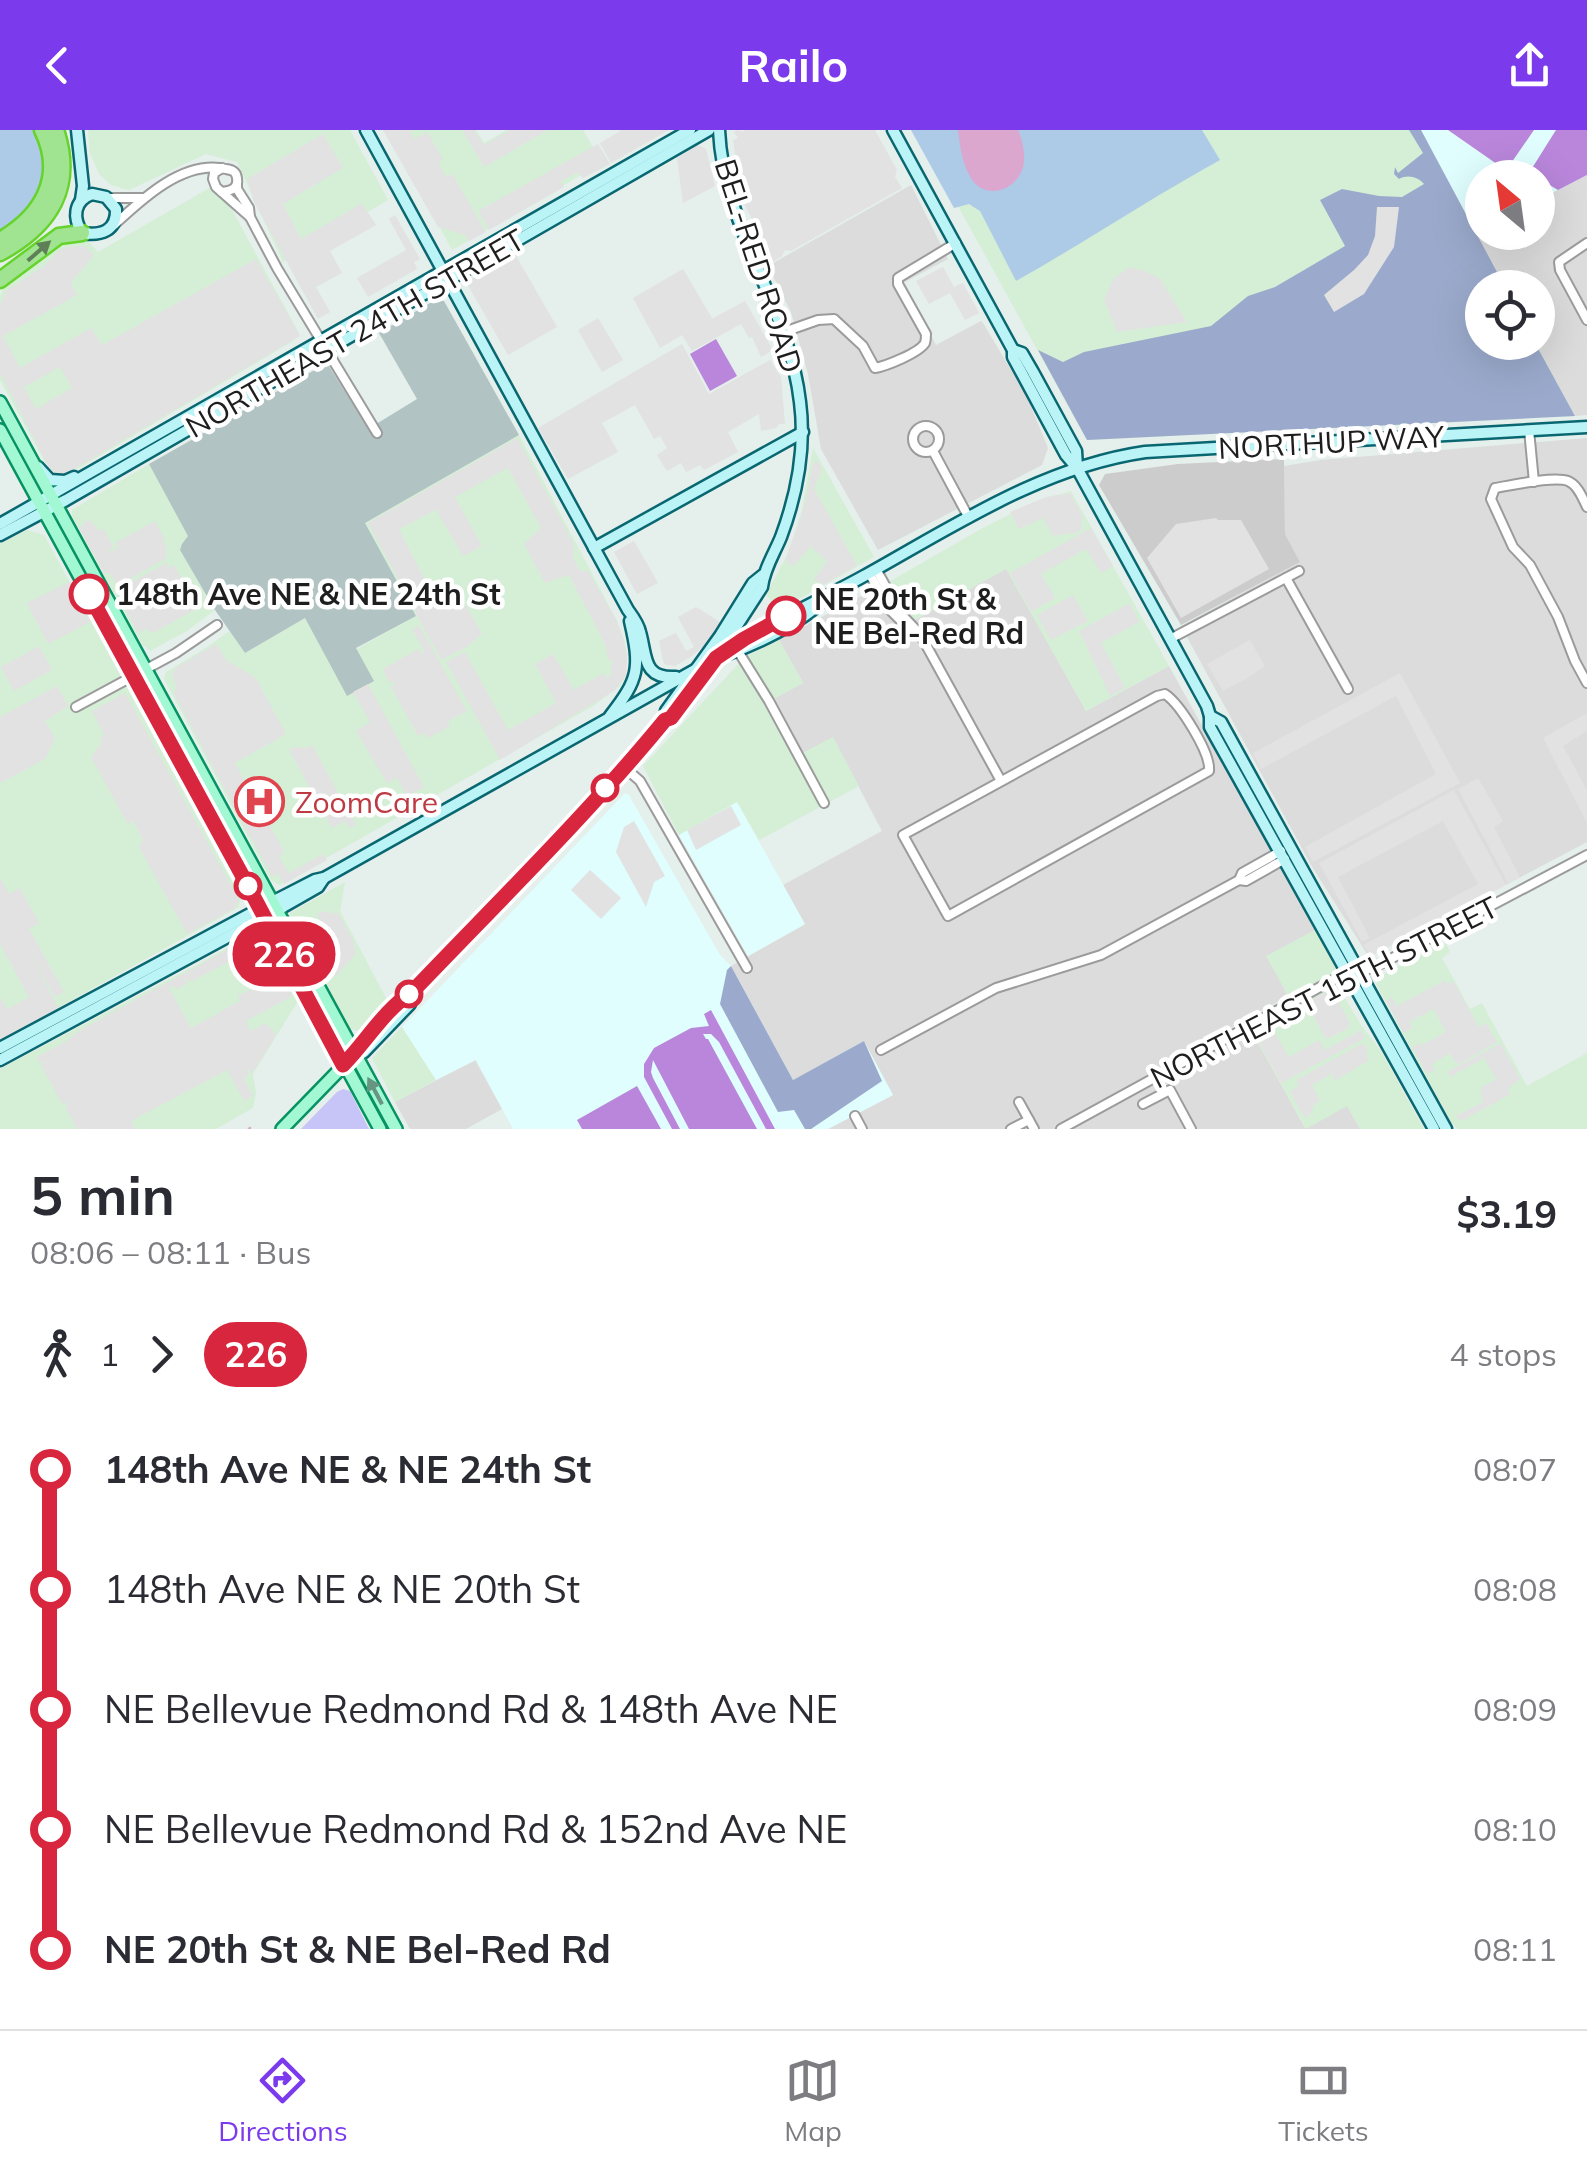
<!DOCTYPE html>
<meta charset="utf-8">
<style>
body{margin:0;font-family:Mulish,sans-serif;background:#f7f7f7;color:#2b2b33;height:100vh;display:flex;flex-direction:column;font-size:38px;white-space:nowrap}
*{box-sizing:border-box;margin:0}
p{font-size:32px;color:#7c7c81}
.icon{flex:none;width:55px;height:55px;fill:none;stroke:currentColor;stroke-width:2;stroke-linecap:round;stroke-linejoin:round}
.map{position:relative;height:999px;overflow:hidden}
.sheet{display:flex;flex-direction:column;background:#fff;flex:1}
.sheet>*{flex:none}
.badge{padding:0 20px;border-radius:32px;font-size:35px;line-height:65px}
.needle{width:65px;rotate:331deg}
.tools{position:absolute;left:1465px;top:30px;display:grid;gap:20px}
.tools a{display:grid;place-items:center;width:90px;height:90px;border-radius:50%;background:#fff;box-shadow:0 10px 40px #0002;font-size:50px}
.map>.badge{position:absolute;translate:-50% -50%;box-shadow:0 0 0 5px #fff}
.legs{display:flex;align-items:center;gap:15px;height:110px;padding:0 30px;font-size:32px}
.legs p{margin-inline-start:auto}
.overview{display:flex;align-items:center;justify-content:space-between;height:170px;padding:0 30px}
h1{font-size:55px;font-weight:700;line-height:75px}
ul{padding:0 30px;list-style:none}
li{display:flex;align-items:center;gap:35px;height:120px;font-size:38px}
li i{display:grid;place-items:center;width:15px;height:100%;margin:0 12px;background:currentColor}
li i::after{content:'';width:25px;height:25px;margin:-12px;border:8px solid;border-radius:50%;background:#fff}
li p{margin-inline-start:auto}
li:first-child i{background:linear-gradient(#0000 50%,currentColor 0)}
li:last-child i{background:linear-gradient(currentColor 50%,#0000 0)}
header{display:flex;justify-content:space-between;align-items:center;height:130px;padding:0 30px;background:#7c3aed;color:#fff;font-size:45px;font-weight:700}
.dock{display:flex;justify-content:space-around;align-items:center;height:140px;border-top:2px solid #e1e1e2;background:#fff;font-size:28px;color:#7c7c81}
.dock a{display:grid;justify-items:center;gap:5px}
.dock .selected{color:#7c3aed}
.map>svg:first-child{display:block}
.residential{fill:#dbdcdb}
.commercial{fill:#d5efd6}
.education{fill:#dffefd}
.religious{fill:#ccc}
.construction{fill:#b1c3c3}
.grass{fill:#adcae7}
.forest{fill:#9baacc}
.park{fill:#c7c4f7}
.pitch{fill:#b986db}
.parking{fill:#e2e2e2;fill-rule:evenodd}
.water{fill:#dba7cf}
.lines{fill:none;stroke-linecap:round;stroke-linejoin:round}
.stream{stroke:#dba7cf;stroke-width:2.5}
.street-casing{stroke:#9b9b9b;stroke-width:12}
.secondary-casing{stroke:#096771;stroke-width:15}
.primary-casing{stroke:#069263;stroke-width:16}
.highway-casing{stroke:#66d32b;stroke-width:19}
.street{stroke:#fff;stroke-width:8}
.secondary{stroke:#bbf4f7;stroke-width:10}
.primary{stroke:#a1f8d2;stroke-width:11}
.highway{stroke:#a0e390;stroke-width:14}
.oneway{fill:#5f8057}
.oneway2{fill:#669681}
.line-1-casing{stroke:#fff;stroke-width:22}
.line-1{stroke:#d7263d;stroke-width:15}
.stop-1-dot{fill:#fff;stroke:#d7263d;stroke-width:5}
.labels{text-anchor:middle;dominant-baseline:central;stroke-width:9;stroke-linejoin:round;paint-order:stroke}
.street-label{font-size:30px;fill:#1e1e1e;stroke:#fff}
.stop-label{font-size:30px;font-weight:bold;fill:#1e1e1e;stroke:#fff;text-anchor:start}
.health-label{font-size:30px;fill:#be3a42;stroke:#fff;text-anchor:start}
</style>
<header><svg class="icon" aria-label="back" viewBox="0 0 24 24"><path d="M15 5l-7 7 7 7"/></svg>Railo<svg class="icon" aria-label="share" viewBox="0 0 24 24"><path d="M12 15V3M7 8l5-5 5 5M5 13v7h14v-7"/></svg></header>
<div class="map">
<svg width="1587" height="999" viewBox="0 0 1587 999">
<rect width="100%" height="100%" fill="#e5efeb"/>
<g class="residential">
<path d="M1587,45V285L1575,286L1535,213L1538,212V158L1505,157L1475,102L1482,98V102H1538V70Z"/>
<path d="M911,55L948,129L903,153L936,215L981,191L983,193L1027,267L1048,318L1042,335L878,420L821,319L808,244L791,182L768,136Z"/>
<path d="M1587,308V712L1369,827L1311,735L1181,496L1300,432L1285,404L1284,336L1321,330Z"/>
<path d="M1006,438L1086,581L1169,536L1315,800L1267,826L1288,866L1205,912L1209,922L1251,900L1305,998L1347,975L1360,999H828L893,965L864,912L793,951L731,836L804,795L783,755L882,701L833,608L799,625L769,571L803,553L779,510L872,460L901,498Z"/>
<path d="M475,930L502,979L466,999H410L395,972Z"/>
</g>
<g class="commercial">
<path d="M88,0H350L388,70L283,132L237,32L206,24L129,60L111,55L100,45L90,24Z"/>
<path d="M387,0H476L484,13L507,0H583L602,33L452,120Z"/>
<path d="M916,0H1418L1505,157L1482,158V212L1535,213L1575,286L1087,310Z"/>
<path d="M211,57L225,67L299,203L293,211L69,344L60,346L51,343L0,250V166L3,158L63,115L87,110L98,122Z"/>
<path d="M519,305L616,489L624,510L627,527L626,545L620,556L593,576L279,755L271,750L164,549L166,542L201,521L230,501L245,523L305,488L347,565L355,520L416,486L365,393Z"/>
<path d="M813,318L874,427L781,479L766,465L789,421L802,380Z"/>
<path d="M149,334L189,406L180,420L215,480L187,501L150,521L145,516H143L72,386V380Z"/>
<path d="M1071,361L1169,536L1086,581L1006,439L900,498L873,461L981,399L1032,373Z"/>
<path d="M27,400L44,405L241,768L239,777L0,910V414Z"/>
<path d="M779,510L803,553L770,571L799,625L833,607L859,656L759,710L737,673L679,705L643,636L745,527Z"/>
<path d="M345,752L340,781L387,870L359,901L350,899L289,787L290,783Z"/>
<path d="M1315,800L1345,855L1342,863L1361,895L1381,921L1424,999H1360L1347,976L1306,999L1251,900L1294,876L1266,826Z"/>
<path d="M260,801L298,871L253,944L256,963L253,978L216,999H0V939Z"/>
<path d="M1438,814H1446L1450,822L1442,828L1470,879L1482,873L1527,956L1587,923V999H1458L1451,992L1376,854L1381,846Z"/>
<path d="M402,897L436,950L395,972L372,928Z"/>
</g>
<g class="education">
<path d="M1418,0H1587V45L1538,70V48H1482V99L1475,102Z"/>
<path d="M625,663L629,665L720,825L731,836L793,950L864,911L893,965L828,999H513L476,930L436,950L402,897Z"/>
<path d="M737,672L805,794L748,826L679,705Z"/>
</g>
<path class="religious" d="M1284,329L1285,404L1300,432L1181,495L1099,355L1105,344L1178,334Z"/>
<path class="construction" d="M437,169L444,171L519,305L365,393L416,486L356,518L374,551L347,566L305,488L245,523L215,480L180,420L182,414L188,406L149,334L327,233L368,298L373,296L417,269L379,203Z"/>
<g class="grass">
<path d="M0,0H38C48,30 47,67 21,90C15,95 7,99 0,103Z"/>
<path d="M911,0H1202L1220,30C1151,68 1085,112 1016,151L980,81L969,74L954,78Z"/>
</g>
<g class="forest">
<path d="M1409,0H1421L1505,157L1482,158V212L1535,213L1575,286L1087,310L1038,220L1063,232L1084,222L1211,196L1248,166L1275,157L1345,116L1320,70L1342,59L1379,66L1402,67L1424,54C1418,47 1408,44 1399,49L1394,44L1395,37L1398,43L1423,23Z"/>
<path d="M731,836L793,950L864,911L882,951L811,999H805L794,980L778,982L720,874L727,840Z"/>
</g>
<path class="park" d="M343,959L350,961L369,999H301L337,962Z"/>
<g class="pitch">
<path d="M1448,0H1534L1507,39L1508,43H1505L1504,39Z"/>
<path d="M1556,0H1587V45L1558,60L1529,43Z"/>
<path d="M716,209L737,246L710,261L690,224Z"/>
<path d="M711,880L775,999H766L719,912L711,904H703L706,909H708L757,999H689L653,930L651,942L653,948L680,999H672L644,947V934L654,918L691,898L709,896L704,884Z"/>
<path d="M637,956L661,999H582L577,990Z"/>
</g>
<g class="parking">
<path d="M383,0H409L415,9L427,2L443,29L438,32L446,47L452,44L486,102L469,111L465,105L438,97Z"/>
<path d="M462,0H474L484,15L510,0H548L484,37Z"/>
<path d="M622,0H669L611,33L600,13Z"/>
<path d="M737,0L743,2L744,0H875L897,40L895,47L902,58L791,121L785,120L782,126L773,132L735,55L744,51L743,47H738L733,10L738,8L734,2Z"/>
<path d="M323,4L343,38L283,74L301,109L362,73L376,95L330,121L342,143L316,157L330,182L318,189L254,72L247,49Z"/>
<path d="M598,14L610,34L583,48L578,42L561,51L564,57L489,100L478,81Z"/>
<path d="M698,15L706,19L715,56L683,73L677,28Z"/>
<path d="M1377,77H1399L1394,117L1364,164L1334,182L1324,165L1354,140L1368,125L1375,106Z"/>
<path d="M395,85L420,129L414,132L417,139L368,167L357,148L406,120L389,89Z"/>
<path d="M85,116L94,125L71,153L77,165L3,206L20,238L91,198L102,215L256,129L300,206L64,345L56,344L48,336L0,243V175L6,161L44,136L59,120L69,117ZM60,237L72,258L36,279L24,257Z"/>
<path d="M515,124L557,197L508,225L466,152Z"/>
<path d="M943,137L954,157L963,153L979,183L965,190L950,163L929,174L916,151Z"/>
<path d="M1130,137L1144,141L1160,149L1187,192L1117,202L1104,170L1113,149Z"/>
<path d="M683,139L712,188L710,190L745,171L773,220L761,227L752,207L749,208L741,194L692,221L682,205L660,218L633,168Z"/>
<path d="M598,188L623,230L602,242L578,200Z"/>
<path d="M682,214L709,264L770,230L781,247L785,294H779L776,298L761,301L759,284L728,302L738,322L704,340L700,335L686,342L681,333L667,341L657,325L667,318L660,306L654,309L635,275L602,293L618,322L568,349L538,298Z"/>
<path d="M517,308L574,414L573,428L580,441H588L616,489L624,510L627,527L626,545L615,560L500,630L446,532L465,522L508,600L556,573L535,534L553,524L574,560L604,543L607,548L610,547L612,531L608,529L605,514L569,445L545,453L524,414L541,398L508,338L455,367L482,416L463,426L436,380L399,399L431,462L453,452L482,504L465,518L441,530L368,393Z"/>
<path d="M818,331L822,339L814,359L857,435L823,455L814,449L827,431L811,417L814,412L794,436L785,431L806,371L813,333Z"/>
<path d="M1070,363L1083,386L1080,402L1053,406L1043,388L1019,399L1010,382L1046,367Z"/>
<path d="M1216,388L1218,390H1241L1269,439L1181,488L1147,428L1176,394Z"/>
<path d="M88,390L94,394L98,401L103,398L114,418L109,420L111,422L118,418L115,413L155,391L165,410L162,412L166,414V428L128,450L130,453L168,432V438L174,435L195,472L191,475L194,480L153,503L146,499L138,503L119,467L122,463L110,443H104L79,398Z"/>
<path d="M1091,398L1113,436L1101,443L1086,419L1041,444L1055,468L1031,482L1010,443Z"/>
<path d="M634,411L658,453L637,464L614,422Z"/>
<path d="M69,452L90,492L48,514L27,473Z"/>
<path d="M1073,465L1088,491L1051,510L1037,485Z"/>
<path d="M1130,473L1139,492L1101,513L1125,558L1110,566L1079,501Z"/>
<path d="M696,477L720,492L711,509L692,526L675,536L666,535L663,531L659,511L676,503L686,521L694,517L678,487Z"/>
<path d="M419,495L467,581L448,591L450,596L428,608L425,603L418,606L391,557L395,553L393,551L389,553L383,539L418,519L422,524L424,520L412,499Z"/>
<path d="M1250,510L1265,536L1249,547L1223,561L1207,534Z"/>
<path d="M216,514L227,531L253,546L258,552L286,604L235,633L284,721L279,727L289,743L323,724L327,730L284,754L278,744L272,747L174,564L176,556L172,545L175,538Z"/>
<path d="M39,516L52,540L14,561L1,537Z"/>
<path d="M1400,543L1460,653L1313,732L1305,717L1436,644L1396,566L1261,639L1253,623Z"/>
<path d="M368,554L424,657L407,666L397,648L387,653L356,601L370,592L353,562Z"/>
<path d="M57,556L68,576L45,591L55,608L45,629L0,653V587Z"/>
<path d="M125,563L239,770L235,778L187,804L139,717L143,710L133,690L128,695L91,627L101,614L100,610L104,604L92,581Z"/>
<path d="M1587,583V601L1563,616L1587,660V693L1543,608Z"/>
<path d="M312,615L356,695L350,698L345,691L332,698L289,620L294,617L306,618Z"/>
<path d="M1478,648L1503,691L1494,697L1520,747L1508,753L1458,659Z"/>
<path d="M1454,660L1506,755L1371,826L1363,815L1478,754L1443,691L1338,747L1370,808L1362,812L1319,733Z"/>
<path d="M731,676L741,695L696,720L687,700Z"/>
<path d="M634,691L665,746L654,752L646,777L616,722L624,697Z"/>
<path d="M590,740L621,768L601,789L571,760Z"/>
<path d="M0,748L9,764L20,758L39,793L29,799L64,862L55,867L30,824L59,879L0,910V867L8,879L29,867L0,814Z"/>
<path d="M323,781L339,784L354,813L355,825L335,847L329,842L324,828L334,816L317,784Z"/>
<path d="M256,804L260,816L192,851L183,849L188,853L177,859L171,856L169,858L191,898L240,871L238,866L274,848L278,852L276,846L280,845L292,866L246,891L251,901L266,893L276,905L252,944L248,939L246,940L249,945L244,949L253,966L244,971L227,940L131,991L135,999H87L85,995L84,999H77L66,978L67,972L62,974L41,935L45,931L39,933L37,927L67,911L77,902Z"/>
<path d="M1445,850L1447,854L1453,851L1479,897L1486,893L1497,912L1457,935L1450,923L1432,934L1435,940L1427,944L1412,917L1420,913L1422,915L1446,902L1434,879L1409,892L1412,898L1404,903L1386,871L1392,867L1397,876Z"/>
<path d="M1330,856L1350,893L1347,899L1326,909L1306,872L1326,862Z"/>
<path d="M1361,900L1365,908L1281,953L1259,912L1275,903L1289,927L1319,910L1325,920Z"/>
<path d="M1501,913L1520,949L1507,959L1511,964L1461,991L1456,986L1483,972L1480,958L1496,949L1484,928L1450,947L1447,942Z"/>
<path d="M1361,914L1366,916L1368,931L1333,951V943L1312,955L1320,971L1314,974L1311,984L1304,988L1290,961L1299,956L1296,950Z"/>
</g>
<path class="water" d="M958,0H1018C1022,9 1025,22 1024,32C1021,59 986,73 971,48C962,34 960,16 958,0Z"/>
<g class="lines">
<path class="stream" d="M249,999L250,998"/>
<defs>
<g id="street">
<path d="M222,38L214,43L213,49L216,57L250,87"/>
<path d="M237,54V59L249,78L250,87L277,138L377,303"/>
<path d="M109,68H142"/>
<path d="M114,95C142,69 184,29 226,39C232,40 236,41 237,48C239,59 230,61 222,62"/>
<path d="M1587,113L1559,132L1560,140L1587,190"/>
<path d="M784,202L818,190L834,189L863,216L875,238C886,236 919,223 925,213C926,210 926,207 926,204L898,154V148L956,113"/>
<circle cx="926" cy="309" r="13"/>
<path d="M1529,300L1534,352"/>
<path d="M933,321L969,388"/>
<path d="M1587,377C1583,369 1578,355 1568,351C1554,346 1512,355 1495,358L1491,369L1513,417L1530,435L1558,487L1575,531L1587,553"/>
<path d="M876,439L901,484L920,504L1001,651"/>
<path d="M869,443L891,481L908,498"/>
<path d="M1286,448L1348,559"/>
<path d="M1170,509L1299,441"/>
<path d="M738,521L769,571L824,673"/>
<path d="M1165,564C1180,574 1211,623 1209,641L948,786L903,705L1157,566Z"/>
<path d="M76,577L176,523L217,495"/>
<path d="M624,637L640,651L747,838"/>
<path d="M1281,721L1242,743L1239,750L1246,751L1285,729"/>
<path d="M881,920L996,858L1101,825L1239,750"/>
<path d="M1019,972L1034,999"/>
<path d="M1143,974L1170,960L1191,999"/>
<path d="M855,986L862,999"/>
<path d="M1011,999L1029,990"/>
<path d="M1061,999L1342,845L1366,840L1383,833L1587,725"/>
</g>
<g id="secondary">
<path d="M77,0L83,56L81,70"/>
<path d="M366,0L628,480C633,487 638,493 640,502C647,526 642,549 676,547"/>
<path d="M893,0L1013,220V227L1066,325L1077,338L1207,576L1210,586V597L1434,999"/>
<path d="M92,64L106,67L116,79C117,101 101,106 82,103C73,88 73,71 92,64Z"/>
<path d="M1013,220L1022,223L1033,242L1076,321L1077,337"/>
<path d="M38,337L50,350L65,351L74,347"/>
<path d="M0,394L690,0"/>
<path d="M0,405L66,370L709,0"/>
<path d="M594,418L803,302"/>
<path d="M728,524C754,515 803,492 821,472"/>
<path d="M610,586C639,549 641,538 630,491"/>
<path d="M1210,586L1221,592L1446,999"/>
<path d="M665,589L666,581L720,506L753,453L763,445"/>
<path d="M0,918L278,769L315,750L324,748L716,528C763,496 815,473 864,446C954,396 1042,337 1145,322L1587,297"/>
<path d="M354,924L359,914L452,821L552,715L632,628L665,589L671,588L716,528L762,457C764,439 774,424 781,407C797,364 806,318 800,272C789,176 723,97 719,0"/>
<path d="M354,924L364,922L410,874L412,862"/>
<path d="M0,930L283,777L318,757L324,748"/>
</g>
<g id="primary">
<path d="M0,272L396,999"/>
<path d="M0,300L380,999"/>
<path d="M282,999L348,931"/>
</g>
<g id="highway">
<path d="M0,110C42,86 65,47 42,0"/>
<path d="M0,123C50,96 75,57 56,0"/>
<path d="M0,150L59,106L82,103"/>
</g>
</defs>
<use href="#street" class="street-casing"/>
<use href="#secondary" class="secondary-casing"/>
<use href="#primary" class="primary-casing"/>
<use href="#highway" class="highway-casing"/>
<use href="#street" class="street"/>
<use href="#secondary" class="secondary"/>
<use href="#primary" class="primary"/>
<use href="#highway" class="highway"/>
</g>
<defs><path id="oneway-solid" d="M-6-.8H1V-3.2L6.5 0L1 3.2V.8H-6Z" transform="scale(2.5)"/></defs>
<use class="oneway" href="#oneway-solid" transform="translate(39 121) rotate(-41)"/>
<use class="oneway2" href="#oneway-solid" transform="translate(375 961) rotate(-118)"/>
<g class="lines">
<defs>
<path id="line-1" d="M89,464L248,756L343,935C366,912 383,881 412,862C496,774 588,684 665,590L671,588L716,528L744,509L786,486"/>
</defs>
<use href="#line-1" class="line-1-casing"/>
<use href="#line-1" class="line-1"/>
</g>
<defs>
<symbol id="hospital-ring" viewBox="-11 -11 22 22"><circle r="9.5" fill="#fff" stroke="#e0444e" stroke-width="1.5"/><path d="M-5-5h3v3.5h4V-5h3V5h-3V1.5h-4V5h-3Z" fill="#e0444e"/></symbol>
</defs>
<g fill-rule="evenodd">
<use href="#hospital-ring" x="232" y="644" width="55" height="55"/>
</g>
<g class="stop-1-dot">
<circle cx="89" cy="464" r="18"/>
<circle cx="786" cy="486" r="18"/>
<circle cx="605" cy="658" r="12"/>
<circle cx="248" cy="756" r="12"/>
<circle cx="409" cy="864" r="12"/>
</g>
<g class="labels">
<g class="street-label">
<text transform="translate(759 136) rotate(72)">BEL-RED ROAD</text>
<text transform="translate(355 203) rotate(-30)">NORTHEAST 24TH STREET</text>
<text transform="translate(1331 312) rotate(-3)">NORTHUP WAY</text>
<text transform="translate(1324 862) rotate(-27)">NORTHEAST 15TH STREET</text>
</g>
<g class="stop-label">
<text x="116" y="464">148th Ave NE &amp; NE 24th St</text>
<text x="814" y="469">NE 20th St &amp;<tspan x="814" dy="34">NE Bel-Red Rd</tspan></text>
</g>
<g class="health-label">
<text x="295" y="672">ZoomCare</text>
</g>
</g>
</svg>
<div class="tools">
<a><svg class="needle" viewBox="-14 -14 28 28"><path d="M0-13l5 13h-10z" fill="#e53935"/><path d="M0 13l5-13h-10z" fill="#7c7c81"/></svg></a>
<a><svg class="icon" aria-label="locate" viewBox="0 0 24 24"><circle cx="12" cy="12" r="6"/><path d="M12 2v4M12 18v4M2 12h4M18 12h4"/></svg></a>
</div>
<b class="badge" style="left:284px;top:824px;background:#d7263d;color:#fff">226</b>
</div>
<section class="sheet">
<div class="overview"><div><h1>5 min</h1><p>08:06 – 08:11 · Bus</p></div><b>$3.19</b></div>
<div class="legs"><svg class="icon" aria-label="walk" viewBox="0 0 24 24"><circle cx="13" cy="4" r="2"/><path d="M13 8l-2 6 4 7M11 14l-3 7M7 12l3-4h3l4 4"/></svg>1<svg class="icon" aria-label="forward" viewBox="0 0 24 24"><path d="M9 5l7 7-7 7"/></svg><b class="badge" style="background:#d7263d;color:#fff">226</b><p>4 stops</p></div>
<ul>
<li><i style="color:#d7263d"></i><b>148th Ave NE &amp; NE 24th St</b><p>08:07</p></li>
<li><i style="color:#d7263d"></i><span>148th Ave NE &amp; NE 20th St</span><p>08:08</p></li>
<li><i style="color:#d7263d"></i><span>NE Bellevue Redmond Rd &amp; 148th Ave NE</span><p>08:09</p></li>
<li><i style="color:#d7263d"></i><span>NE Bellevue Redmond Rd &amp; 152nd Ave NE</span><p>08:10</p></li>
<li><i style="color:#d7263d"></i><b>NE 20th St &amp; NE Bel-Red Rd</b><p>08:11</p></li>
</ul>
</section>
<nav class="dock">
<a class="selected"><svg class="icon" aria-label="directions" viewBox="0 0 24 24"><path d="M12 3l9 9-9 9-9-9zM9 14v-3h6M13 9l2 2-2 2"/></svg>Directions</a>
<a><svg class="icon" aria-label="map" viewBox="0 0 24 24"><path d="M3 6l6-2 6 2 6-2v14l-6 2-6-2-6 2zM9 4v14M15 6v14"/></svg>Map</a>
<a><svg class="icon" aria-label="tickets" viewBox="0 0 24 24"><path d="M3 7h18v10H3zM15 7v10"/></svg>Tickets</a>
</nav>
